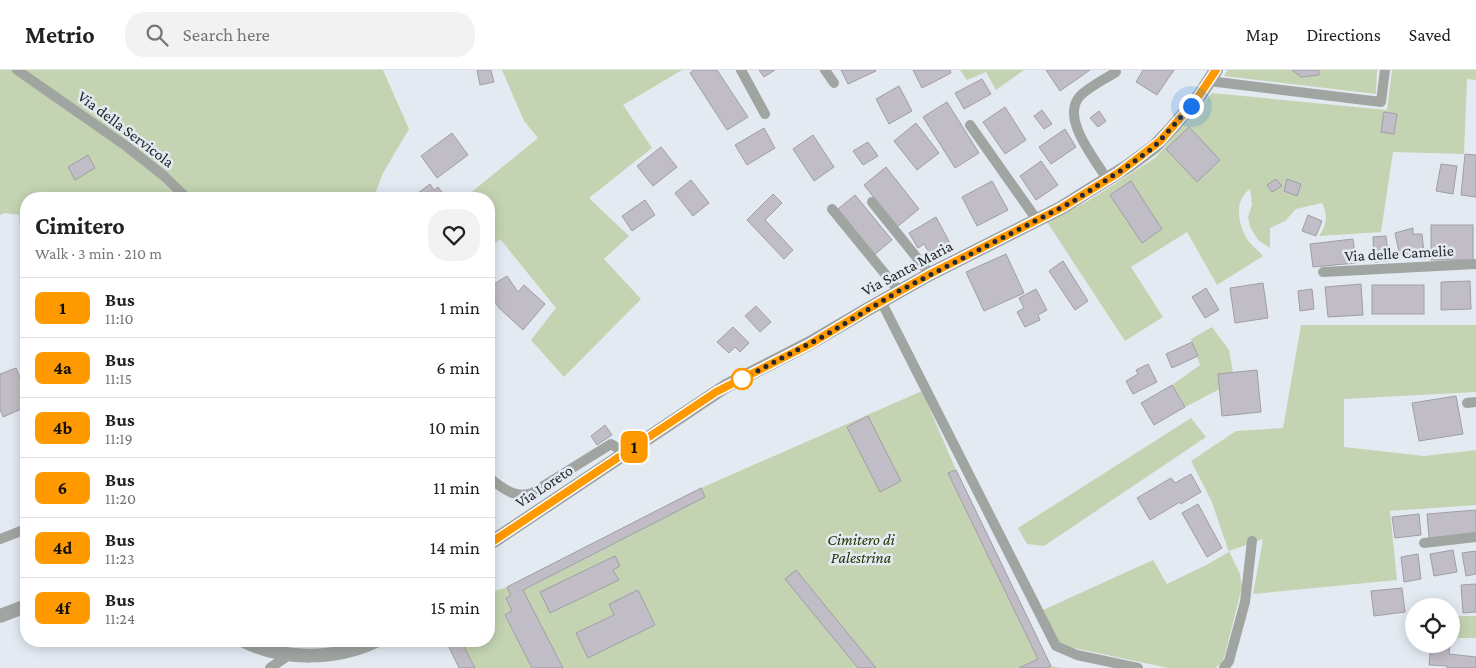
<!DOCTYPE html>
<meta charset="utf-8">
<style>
body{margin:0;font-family:"Crimson Pro",serif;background:#f2f2f2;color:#222;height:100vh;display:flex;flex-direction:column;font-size:19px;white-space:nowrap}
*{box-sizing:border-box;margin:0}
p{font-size:16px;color:#767676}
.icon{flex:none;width:28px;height:28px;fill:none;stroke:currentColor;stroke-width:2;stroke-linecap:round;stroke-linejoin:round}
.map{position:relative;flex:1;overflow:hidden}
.sheet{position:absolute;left:20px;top:122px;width:475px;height:455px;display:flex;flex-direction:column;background:#fff;border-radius:20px;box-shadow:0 2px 12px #0003}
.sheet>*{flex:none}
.badge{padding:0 10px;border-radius:8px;font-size:18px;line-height:32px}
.buttons{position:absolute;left:1405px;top:528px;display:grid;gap:10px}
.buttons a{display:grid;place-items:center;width:55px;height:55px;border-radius:50%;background:#fff;box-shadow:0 2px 12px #0003;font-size:25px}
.you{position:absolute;width:25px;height:25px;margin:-12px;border:4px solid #fff;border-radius:50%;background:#1a73e8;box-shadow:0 0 0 8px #1a73e833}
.map>.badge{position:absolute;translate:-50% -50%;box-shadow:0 0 0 2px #fff}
.round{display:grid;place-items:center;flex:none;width:52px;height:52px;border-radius:20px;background:#f2f2f2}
.overview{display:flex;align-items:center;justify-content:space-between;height:85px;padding:0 15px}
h1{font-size:24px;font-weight:700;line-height:38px}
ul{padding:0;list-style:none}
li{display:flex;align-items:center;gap:15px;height:60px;padding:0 15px;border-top:1px solid #e0e0e0}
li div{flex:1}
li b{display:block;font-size:19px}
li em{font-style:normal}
li .badge{min-width:55px;font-weight:700;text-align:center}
header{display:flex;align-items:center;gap:30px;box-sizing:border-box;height:70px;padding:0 25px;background:#fff;border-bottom:1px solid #e0e0e0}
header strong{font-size:24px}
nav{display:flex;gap:28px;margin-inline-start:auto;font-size:18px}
.search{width:350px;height:45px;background:#f2f2f2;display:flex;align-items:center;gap:12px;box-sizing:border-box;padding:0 18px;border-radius:20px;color:#767676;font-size:19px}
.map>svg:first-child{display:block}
.green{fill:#c4d4b2}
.building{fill:#c1bdc6;stroke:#a19da6}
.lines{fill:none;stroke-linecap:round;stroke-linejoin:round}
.service{stroke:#a1a5a2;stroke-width:10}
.tertiary{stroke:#a1a5a2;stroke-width:14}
.line-casing{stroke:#fff;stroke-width:11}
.line{stroke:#f90;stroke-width:8}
.walk{stroke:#26282b;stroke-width:5;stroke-dasharray:0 9}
.stop-dot{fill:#fff;stroke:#f90;stroke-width:2.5}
.labels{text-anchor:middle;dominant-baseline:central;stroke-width:5;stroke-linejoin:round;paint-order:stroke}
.street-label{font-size:16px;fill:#26282b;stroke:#e4eaf2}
.park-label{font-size:16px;font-style:italic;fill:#233500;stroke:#e4eaf2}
</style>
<header>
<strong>Metrio</strong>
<div class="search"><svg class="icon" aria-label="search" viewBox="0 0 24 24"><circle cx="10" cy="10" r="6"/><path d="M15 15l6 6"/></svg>Search here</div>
<nav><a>Map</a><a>Directions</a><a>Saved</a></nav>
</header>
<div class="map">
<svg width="1476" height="598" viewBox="0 0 1476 598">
<rect width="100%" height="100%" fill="#e4eaf2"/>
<g class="green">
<path d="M0,0H383L409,59L383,103L373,129H26V216L22,190L19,145L5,143L0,145Z"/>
<path d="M502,0H682L623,35L652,78L589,128L629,166L604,189L641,229L564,307L531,270L556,238L500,169L489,178V129H463L538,68L524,51Z"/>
<path d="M960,0H1024L996,20L986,2L967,10Z"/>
<path d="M1228,0H1377L1376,24L1224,6Z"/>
<path d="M1392,0H1476V10L1467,9L1464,84L1393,82L1381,162L1319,166C1327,155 1328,145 1322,133L1296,139L1285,151L1270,158V178L1258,170L1250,157L1248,147L1252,135L1250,119C1235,130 1237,149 1245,165C1248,173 1258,180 1263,186L1217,215L1187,162L1131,197L1163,247L1125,271L1047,152L1088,131L1155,88L1212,23L1387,40Z"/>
<path d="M1301,255H1476V322L1344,329V377L1424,386L1476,380V435L1390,441L1397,510L1253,524L1263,469L1229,481L1240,504L1242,517L1225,584L1222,593L1215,598H1168L1060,575L1043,540L1153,490L1167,514L1208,494L1229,482L1211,430L1191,391L1236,361L1283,358Z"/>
<path d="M1212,257L1229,280L1233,303L1220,319L1185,337L1172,315L1200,295L1191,269Z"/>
<path d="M922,321L956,400L1051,596L1061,598H459L446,571H489V523L507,517L701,418Z"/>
<path d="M1191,348L1206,367L1044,476L1027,474L1018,458Z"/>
<path d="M1476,546V568H1451V546Z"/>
<path d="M293,571H347L314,575Z"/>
</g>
<g class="building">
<path d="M477,0H491L494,12L480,15Z"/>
<path d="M694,0H717L748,47L727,60L690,3Z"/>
<path d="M759,0H775L764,7Z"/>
<path d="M841,0H875L876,1L848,14Z"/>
<path d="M913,0H950L951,3L922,18Z"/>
<path d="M1046,0H1090L1060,21Z"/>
<path d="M1143,0H1174L1157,25L1136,12Z"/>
<path d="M1292,0H1319V5L1301,7Z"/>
<path d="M982,9L991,24L964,39L955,23Z"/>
<path d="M899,16L912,41L889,54L876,29Z"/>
<path d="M947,32L979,83L955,98L923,47Z"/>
<path d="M1005,37L1026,70L1005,84L983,52Z"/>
<path d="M1042,40L1052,54L1044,59L1034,46Z"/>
<path d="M1099,41L1106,51L1098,57L1090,48Z"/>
<path d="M1384,42L1397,44L1394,64L1381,62Z"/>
<path d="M916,53L939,83L917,100L894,71Z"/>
<path d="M1189,57L1220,90L1197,112L1166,79Z"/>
<path d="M764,58L775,78L747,95L735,75Z"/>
<path d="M1065,59L1076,77L1051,94L1039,77Z"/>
<path d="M452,63L468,85L437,108L421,86Z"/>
<path d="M813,65L834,97L814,111L793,79Z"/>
<path d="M868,72L878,86L863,95L853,81Z"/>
<path d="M661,77L677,97L653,116L637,96Z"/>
<path d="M1465,84L1476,85V127L1461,125Z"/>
<path d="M88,85L95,98L75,110L68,97Z"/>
<path d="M1041,91L1058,115L1036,130L1020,106Z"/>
<path d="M1441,94L1457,96L1453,124L1436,121Z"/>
<path d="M886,97L919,139L897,157L864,115Z"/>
<path d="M1276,109L1282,116L1272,122L1267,115Z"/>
<path d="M1287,109L1301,114L1297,126L1284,121Z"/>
<path d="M691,110L709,133L693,146L675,123Z"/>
<path d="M992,111L1008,140L977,156L962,127Z"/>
<path d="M1131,111L1162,159L1142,173L1110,125Z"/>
<path d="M430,114L434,120L438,117L447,129H414L413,127Z"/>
<path d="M773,124L782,133L765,150L793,180L784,189L747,150Z"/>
<path d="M855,125L892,170L874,185L838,139Z"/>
<path d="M645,130L655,145L632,161L622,146Z"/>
<path d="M1308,145L1322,151L1316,166L1302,161Z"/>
<path d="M936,147L951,175L931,186L924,174L918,178L909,163Z"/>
<rect x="1431" y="155" width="42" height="35"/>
<path d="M1413,158V164H1422L1424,183L1400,187L1395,163Z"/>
<path d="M1386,166L1389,191L1374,192L1373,167Z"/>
<path d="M1353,169L1356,193L1313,197L1310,174Z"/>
<path d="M1006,184L1024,223L984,241L966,202Z"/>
<path d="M1063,191L1088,231L1075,240L1049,201Z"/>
<path d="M507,206L518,222L524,215L545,234L523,260L499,238L489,222V217Z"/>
<path d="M1470,211L1471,239L1441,240V212Z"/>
<path d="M1263,213L1268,248L1235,253L1230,218Z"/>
<path d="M1361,214L1363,245L1328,247L1325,217Z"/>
<rect x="1372" y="215" width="52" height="29"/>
<path d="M1206,218L1219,240L1205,248L1192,227Z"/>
<path d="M1036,219L1047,240L1038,245L1040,250L1025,257L1017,242L1024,238L1019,228Z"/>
<path d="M1312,219L1314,239L1300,241L1298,221Z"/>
<path d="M756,236L771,252L760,262L745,246Z"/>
<path d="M733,257L749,273L740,282L735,277L729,283L717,272Z"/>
<path d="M1192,272L1198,286L1172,298L1166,284Z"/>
<path d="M1148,294L1157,312L1133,324L1126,311L1138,304L1136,300Z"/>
<path d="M16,298L26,322V337L3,347L0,339V304Z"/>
<path d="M1257,300L1261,342L1222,346L1218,304Z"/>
<path d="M1172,315L1185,337L1154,355L1141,333Z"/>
<path d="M1456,326L1463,364L1419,371L1412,333Z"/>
<path d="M868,346L901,411L880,422L847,357Z"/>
<path d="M605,355L612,365L597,375L591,366Z"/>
<path d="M956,400L1051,596L1047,598H1019L1038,589L948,403Z"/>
<path d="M1191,404L1201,422L1181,434L1180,432L1150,450L1137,428L1171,408L1175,413Z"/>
<path d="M701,418L705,427L523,520L563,598H532L505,545L512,541L506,528L511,525L507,517Z"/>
<path d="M1198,434L1222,478L1207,487L1182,443Z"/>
<path d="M1476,440V464L1429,468L1427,444Z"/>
<path d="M1419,444L1421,465L1395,468L1392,447Z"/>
<path d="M1453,480L1457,502L1434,506L1430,484Z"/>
<path d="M1476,481V504L1466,506L1462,483Z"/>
<path d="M1418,484L1421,509L1404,512L1401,487Z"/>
<path d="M615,486L620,496L613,500L619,510L550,543L540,522Z"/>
<path d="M796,500L876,598H858L785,509Z"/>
<path d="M1476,514V542L1463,543L1461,515Z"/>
<path d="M1402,518L1405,542L1374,546L1371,521Z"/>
<path d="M638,520L655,555L588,588L576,563L614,545L609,534Z"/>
<path d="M489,529L493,539L489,541Z"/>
<path d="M446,571H461L475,598H459Z"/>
<path d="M1431,574H1450L1449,584L1476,587V598H1447V596L1429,595Z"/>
</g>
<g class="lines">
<g class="service">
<path d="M17,0L126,76L164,106L188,129"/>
<path d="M741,0L765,44"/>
<path d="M825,0L834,13"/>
<path d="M1209,11L1381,32L1385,0"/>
<path d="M970,55L1037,150"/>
<path d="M1107,109C1095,89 1060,48 1080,26C1090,16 1105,9 1116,2"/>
<path d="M872,132L930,204"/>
<path d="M832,139L899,221"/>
<path d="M1323,202L1476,194"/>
<path d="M881,231L1056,576L1077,585L1138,598"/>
<path d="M1467,333L1476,332"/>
<path d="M489,408C504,418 513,429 532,423L611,374L625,383"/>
<path d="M0,469L26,459"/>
<path d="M1424,473L1476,467"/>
<path d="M270,598L289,585"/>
<path d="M1224,598L1229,591L1245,532L1252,471"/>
</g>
<g class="tertiary">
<path d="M489,474L726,316L810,273L868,239L930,204L1061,138L1128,96L1154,77L1172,58L1200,25L1216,0"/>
<path d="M0,546L26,536"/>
<path d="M244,571C284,591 336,590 376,571"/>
</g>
</g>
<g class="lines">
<defs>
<path id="line" d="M489,474L716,322L810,274L868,239L930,204L1061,138L1118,103L1138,88L1160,71L1196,30L1216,0"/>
</defs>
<use href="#line" class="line-casing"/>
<use href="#line" class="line"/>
<path class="walk" d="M742,309L824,266L899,221L1072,132L1128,96L1154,77L1191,36"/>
</g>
<circle class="stop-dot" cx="742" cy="309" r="10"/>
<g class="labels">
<g class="street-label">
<text transform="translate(126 59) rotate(37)">Via della Servicola</text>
<text transform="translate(1399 183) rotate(-3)">Via delle Camelie</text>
<text transform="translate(907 198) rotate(-28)">Via Santa Maria</text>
<text transform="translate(544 416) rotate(-33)">Via Loreto</text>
</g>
<g class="park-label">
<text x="861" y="469">Cimitero di<tspan x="861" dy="18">Palestrina</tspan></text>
</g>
</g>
</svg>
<div class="buttons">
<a><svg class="icon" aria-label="locate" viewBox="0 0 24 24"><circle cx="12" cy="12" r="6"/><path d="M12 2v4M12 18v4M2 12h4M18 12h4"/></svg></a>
</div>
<div class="you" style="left:1191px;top:36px"></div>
<b class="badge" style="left:634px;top:377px;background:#f90;color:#111">1</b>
<section class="sheet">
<div class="overview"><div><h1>Cimitero</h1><p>Walk · 3 min · 210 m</p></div><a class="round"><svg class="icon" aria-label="heart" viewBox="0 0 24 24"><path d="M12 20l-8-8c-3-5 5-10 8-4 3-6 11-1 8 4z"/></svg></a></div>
<ul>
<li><span class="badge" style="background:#f90;color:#111">1</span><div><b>Bus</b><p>11:10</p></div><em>1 min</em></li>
<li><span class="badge" style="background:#f90;color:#111">4a</span><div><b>Bus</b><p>11:15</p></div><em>6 min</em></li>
<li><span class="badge" style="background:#f90;color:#111">4b</span><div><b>Bus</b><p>11:19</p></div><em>10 min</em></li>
<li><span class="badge" style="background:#f90;color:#111">6</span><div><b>Bus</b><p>11:20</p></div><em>11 min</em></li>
<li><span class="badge" style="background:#f90;color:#111">4d</span><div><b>Bus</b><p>11:23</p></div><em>14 min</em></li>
<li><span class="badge" style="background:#f90;color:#111">4f</span><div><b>Bus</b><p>11:24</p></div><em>15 min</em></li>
</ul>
</section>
</div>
